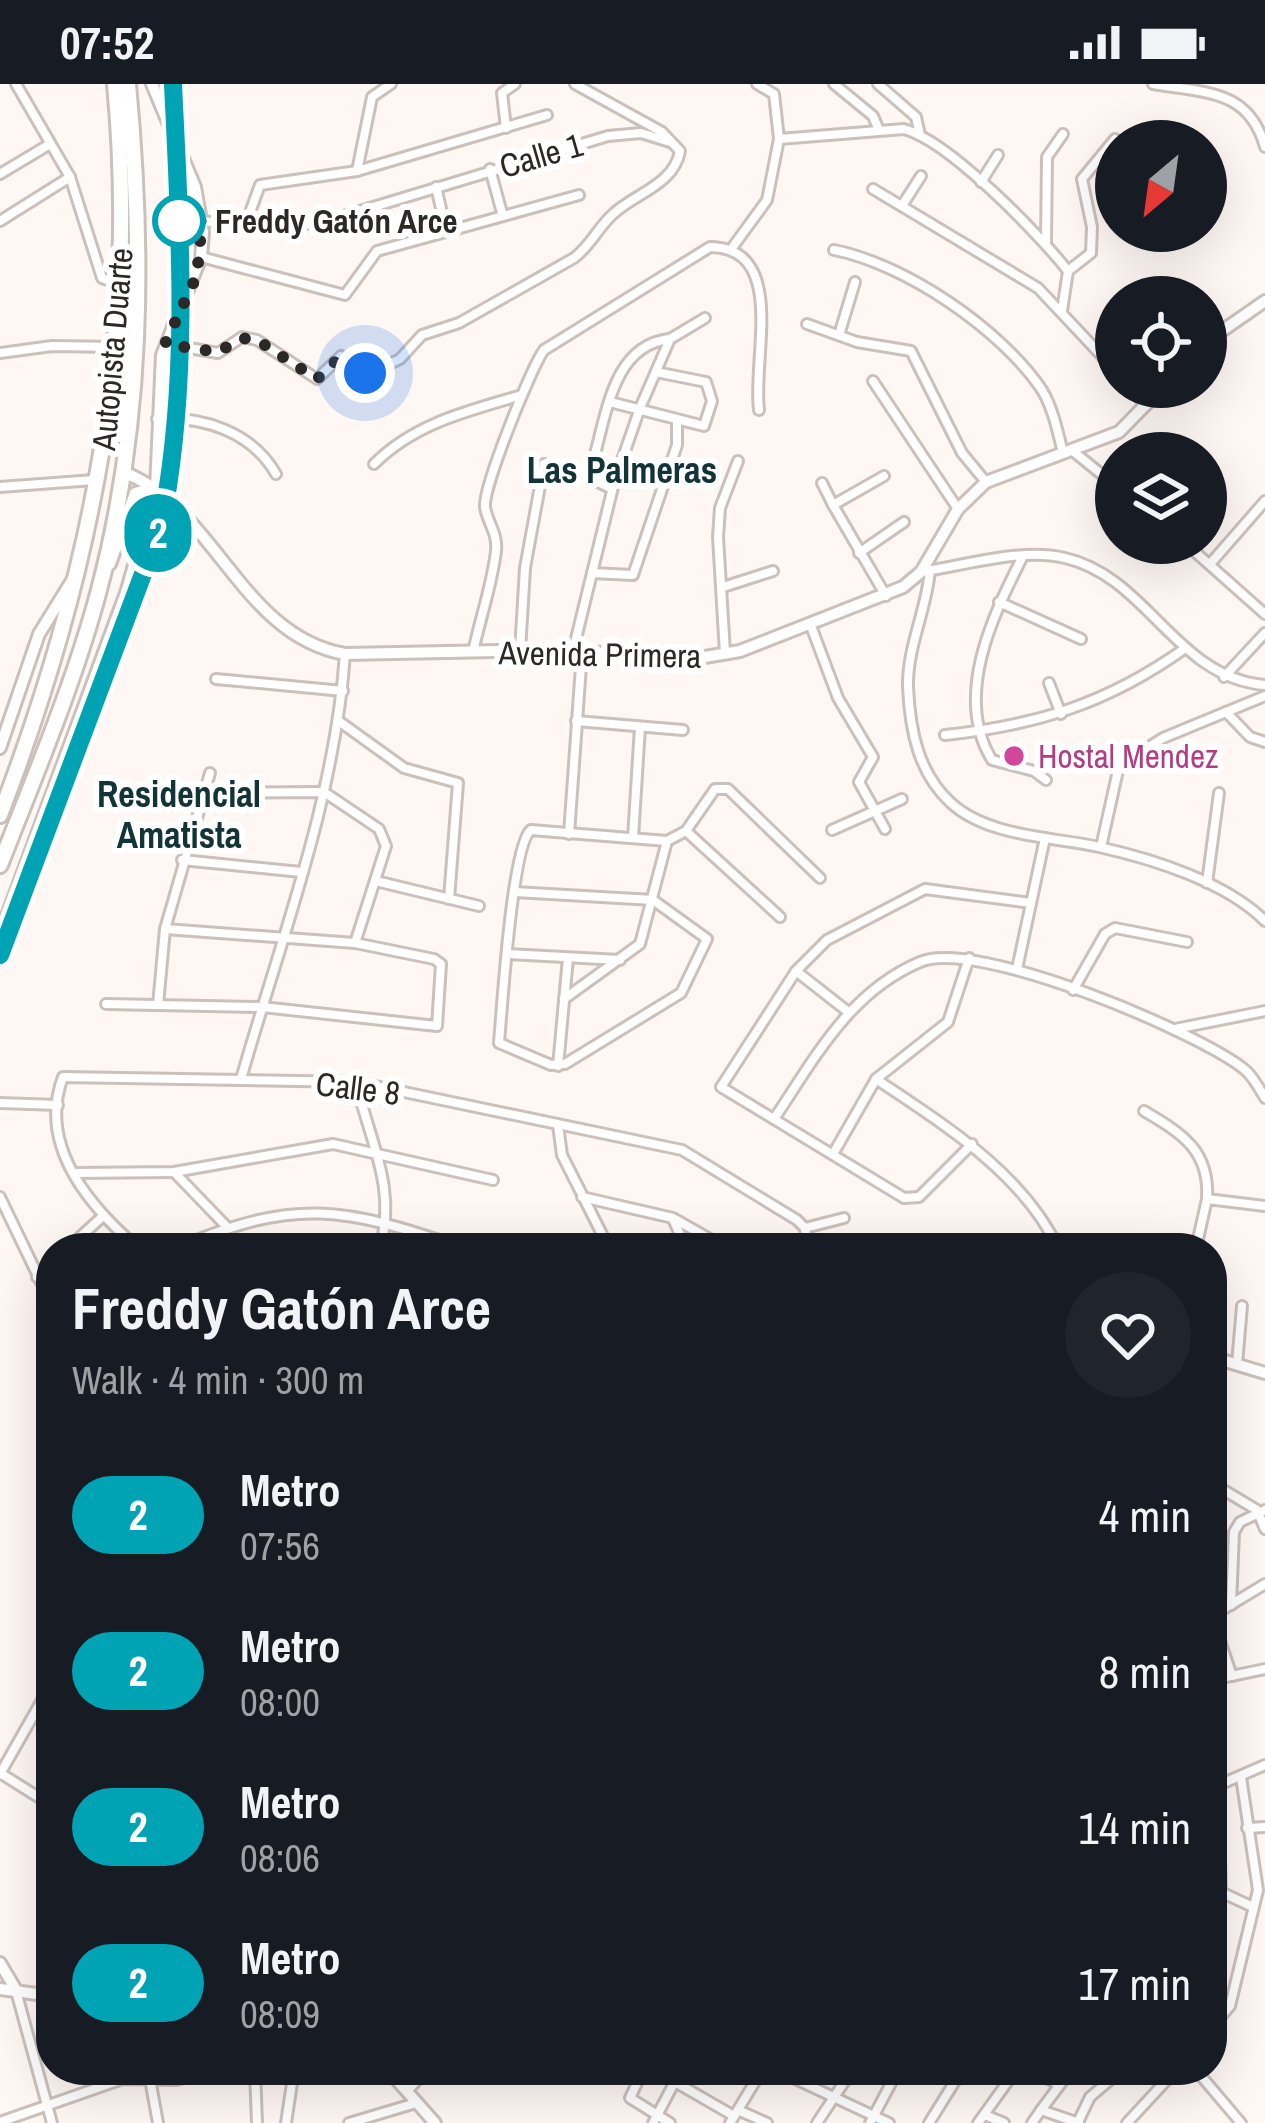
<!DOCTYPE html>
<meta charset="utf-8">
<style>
body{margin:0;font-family:"Archivo Narrow",sans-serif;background:#20242c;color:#f1f3f6;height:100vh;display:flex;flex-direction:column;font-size:45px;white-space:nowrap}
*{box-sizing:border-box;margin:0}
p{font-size:39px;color:#9ea1a6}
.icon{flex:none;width:66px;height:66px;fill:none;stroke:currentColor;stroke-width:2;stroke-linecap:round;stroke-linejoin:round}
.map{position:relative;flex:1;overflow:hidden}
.panel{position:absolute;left:36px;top:1149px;width:1191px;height:852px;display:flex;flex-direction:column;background:#171b24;border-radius:48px;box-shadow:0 12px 48px #0002}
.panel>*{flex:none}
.badge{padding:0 24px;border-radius:39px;font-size:42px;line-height:78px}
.needle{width:78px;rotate:209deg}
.controls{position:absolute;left:1095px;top:36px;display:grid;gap:24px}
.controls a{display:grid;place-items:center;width:132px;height:132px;border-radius:50%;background:#171b24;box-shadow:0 12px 48px #0002;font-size:60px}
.you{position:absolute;width:60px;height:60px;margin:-30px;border:9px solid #fff;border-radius:50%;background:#1a73e8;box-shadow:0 0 0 18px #1a73e833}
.map>.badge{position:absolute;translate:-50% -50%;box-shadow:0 0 0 6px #fff}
.round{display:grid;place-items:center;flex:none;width:126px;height:126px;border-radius:63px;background:#20242c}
.overview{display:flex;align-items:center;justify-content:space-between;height:204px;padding:0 36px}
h1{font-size:57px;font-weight:700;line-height:90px}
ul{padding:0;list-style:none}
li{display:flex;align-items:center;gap:36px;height:156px;padding:0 36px}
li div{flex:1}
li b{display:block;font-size:45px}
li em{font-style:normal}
li .badge{min-width:132px;font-weight:700;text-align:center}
.status{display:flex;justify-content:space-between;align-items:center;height:84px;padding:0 60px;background:#171b24;direction:ltr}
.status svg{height:33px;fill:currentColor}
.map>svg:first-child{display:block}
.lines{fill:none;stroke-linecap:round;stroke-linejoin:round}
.street-casing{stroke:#ccc0bb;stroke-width:14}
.secondary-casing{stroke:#ccc0bb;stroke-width:16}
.highway-casing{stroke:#ccc0bb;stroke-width:20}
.street{stroke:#fff;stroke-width:8}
.secondary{stroke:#fff;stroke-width:10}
.highway{stroke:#fff;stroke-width:14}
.rail{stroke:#8f8987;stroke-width:3;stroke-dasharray:24 12;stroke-linecap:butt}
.line-casing{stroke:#fff;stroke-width:27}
.line{stroke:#00a3b4;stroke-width:18}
.walk{stroke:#2c2826;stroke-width:12;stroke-dasharray:0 21.6}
.stop-dot{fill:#fff;stroke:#00a3b4;stroke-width:6}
.hotel-dot{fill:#d1479c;stroke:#fff;stroke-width:4.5}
.labels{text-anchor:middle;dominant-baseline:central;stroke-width:12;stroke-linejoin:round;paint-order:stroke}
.street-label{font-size:33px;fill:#2c2826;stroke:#fff}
.stop-label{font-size:33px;font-weight:bold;fill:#2c2826;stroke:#fff;text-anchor:start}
.hotel-label{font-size:33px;fill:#b23c85;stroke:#fff;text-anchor:start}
.neighbourhood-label{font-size:36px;font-weight:bold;fill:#123438;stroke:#fff}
</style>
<div class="status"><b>07:52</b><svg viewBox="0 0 49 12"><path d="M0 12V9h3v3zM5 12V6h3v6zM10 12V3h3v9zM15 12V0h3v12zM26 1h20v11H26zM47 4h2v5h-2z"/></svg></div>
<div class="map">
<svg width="1265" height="2039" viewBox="0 0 1265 2039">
<rect width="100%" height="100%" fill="#fff7f4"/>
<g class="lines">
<defs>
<g id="street">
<path d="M16,0L70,93L102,194L120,201"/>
<path d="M757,0L774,10L779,55"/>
<path d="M834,0L873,32L878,44"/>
<path d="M878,0L916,33L920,51"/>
<path d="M1153,0C1205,9 1249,5 1265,63"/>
<path d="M506,44L502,9L515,0"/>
<path d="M490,85L502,129"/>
<path d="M357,87L372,13L391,0"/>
<path d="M0,90L50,60"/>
<path d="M981,98L998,71"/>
<path d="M436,103L446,146"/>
<path d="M873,105L1038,204L1116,287"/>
<path d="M903,120L921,92"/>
<path d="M0,137L70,93"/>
<path d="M202,137L253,143L320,139L608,52L641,49L670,58"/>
<path d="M245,142L260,101L357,87L547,31"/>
<path d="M1046,158L1047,73L1063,50"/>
<path d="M732,164L767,116L779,55L904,45C949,57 1039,150 1068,187L1062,227"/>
<path d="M834,166C905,180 1001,245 1042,306C1053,324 1058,349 1063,369"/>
<path d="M201,173L345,211L377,167L579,111"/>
<path d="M1068,187L1091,169L1092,143L1082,95L1115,55"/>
<path d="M807,240L857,258L911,267L962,369L986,398"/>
<path d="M839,251L855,198"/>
<path d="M166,260L218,269L242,253L257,256L317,295L341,272L368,290L400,275L422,251L459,239L574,174C591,161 597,145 612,131C635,109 674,101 680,67L662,48L575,0"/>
<path d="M0,269L52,262L117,263"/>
<path d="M873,297L958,425"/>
<path d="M1130,303L1146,322"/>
<path d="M610,318L704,342L712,317L706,298L656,288"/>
<path d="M157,335C203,332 252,348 276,390"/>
<path d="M1074,368L1116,402"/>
<path d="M374,380C415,339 468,327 522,311"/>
<path d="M884,392L833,421L886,512"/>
<path d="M822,399L833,421"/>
<path d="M0,403L94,396"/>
<path d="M612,405L594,396L590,387C606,340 609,262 669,255"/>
<path d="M1185,459L1265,530"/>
<path d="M859,469L904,438"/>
<path d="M1022,474C993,531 953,613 992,676L1034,687L1046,696"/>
<path d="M1210,480L1265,417"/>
<path d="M930,486C927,525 907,563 908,603C910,646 918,689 951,719C988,753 1054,753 1099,763C1153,775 1226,798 1265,837"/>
<path d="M927,487C970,480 1022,464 1065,474C1148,493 1176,594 1265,601"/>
<path d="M592,489L633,491L677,361V336"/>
<path d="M723,503L773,487"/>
<path d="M999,518L1081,555"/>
<path d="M811,542L838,614L873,673L859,698L885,745"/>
<path d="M520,567L525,484L544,380"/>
<path d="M573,567L614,399L640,324L670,255L705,234"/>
<path d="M473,568C480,535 492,501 496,467C498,449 487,438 485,423C483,403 531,284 544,266L710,163C788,164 752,274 759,326"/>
<path d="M725,569L718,453L720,424L738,377"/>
<path d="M1224,593L1265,549"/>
<path d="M216,595L343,607"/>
<path d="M1049,599L1061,630"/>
<path d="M1226,628L1250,653L1265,658"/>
<path d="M576,637L683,646"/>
<path d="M340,638L404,684L458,699L449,815"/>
<path d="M945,651C1038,641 1108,619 1184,565"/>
<path d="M204,709L324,708L379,745L386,762L355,859"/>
<path d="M832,746L902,715"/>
<path d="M686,747L780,833"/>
<path d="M569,750L582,568"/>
<path d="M633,754L640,643"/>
<path d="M1101,763L1119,682L1163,654L1265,612"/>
<path d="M182,776L301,788"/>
<path d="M376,797L479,822"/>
<path d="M1207,799L1219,709"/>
<path d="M515,808L653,816L707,855L681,909L565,980L551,981L499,959C502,925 512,760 531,746L667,757"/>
<path d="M507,870L620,876"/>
<path d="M1017,885L1045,754"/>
<path d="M796,887L847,927"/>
<path d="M1073,906L1105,850L1115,844L1187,858"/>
<path d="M564,915L640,860L667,757L686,747L715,705H728L820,794"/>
<path d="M106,920L262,923L437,942L441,880L434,875L355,859L165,845"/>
<path d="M158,921L165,845L210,689"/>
<path d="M1175,945L1265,927"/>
<path d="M558,982L568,874"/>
<path d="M241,995C281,855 335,715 345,570"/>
<path d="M876,995C944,1041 1022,1088 1058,1164"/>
<path d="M356,998C370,1058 397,1104 380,1164"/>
<path d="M0,1019L58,1021"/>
<path d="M1144,1027C1183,1050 1210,1067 1207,1115"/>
<path d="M774,1035C815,974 849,908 920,878C976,854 1196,947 1244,985C1253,992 1259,1004 1265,1014"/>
<path d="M558,1041L562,1071L609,1164"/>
<path d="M972,1060L919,1113L904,1114L721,1003L796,887L827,856L925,805L1031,819"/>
<path d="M833,1070L876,995L948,938L969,874"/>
<path d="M74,1089L174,1088L333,1060L493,1096"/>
<path d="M175,1089L227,1143"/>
<path d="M0,1113L51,1219"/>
<path d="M582,1113L673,1134L726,1164"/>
<path d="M673,1135L686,1164"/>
<path d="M805,1144L844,1134"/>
<path d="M68,1164L102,1133"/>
<path d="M138,1164C90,1123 37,1062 63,993L356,998L682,1066L797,1136L805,1144L808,1164"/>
<path d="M177,1164C297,1113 343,1123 463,1164"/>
<path d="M1196,1164L1207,1115L1265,1122"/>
<path d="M37,1193L51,1180"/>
<path d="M1237,1280L1242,1222"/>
<path d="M1212,1399L1257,1426L1265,1445"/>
<path d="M1231,1521L1234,1448L1240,1438L1265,1426"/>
<path d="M1212,1532L1265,1500"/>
<path d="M1212,1533L1232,1592"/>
<path d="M1212,1596L1265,1585"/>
<path d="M0,1689L51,1721"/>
<path d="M0,1690L50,1602"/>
<path d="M1212,1704L1265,1681"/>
<path d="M1247,1744L1265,1743"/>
<path d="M1212,1804L1253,1823"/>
<path d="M1212,1820L1221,1810L1220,1776"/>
<path d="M16,1907L52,2039"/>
<path d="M1212,1943L1230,1922L1258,1806L1241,1693"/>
<path d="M255,1986L257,2039"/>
<path d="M643,1986L630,2014L670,2039"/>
<path d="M776,1986L889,2039"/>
<path d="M1035,1986L1057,2000"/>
<path d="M1196,1986L1241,2039"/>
<path d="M150,1995L158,2039"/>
<path d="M675,1998L734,2032"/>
<path d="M410,2004L426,1986"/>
<path d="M738,2026L767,2039"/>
<path d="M1041,2026L1071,1986"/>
<path d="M985,2031L1004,2039"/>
<path d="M0,2038L123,1995L176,1996L215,1986"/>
<path d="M1078,2038L1090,2013L1122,1986"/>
<path d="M286,2039L294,1986"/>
<path d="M349,2039L416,2019"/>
<path d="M653,2039L681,1986"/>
<path d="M730,2039L762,1986"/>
<path d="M817,2039L852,1986"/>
<path d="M870,2039L898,1986"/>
<path d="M929,2039L962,1986"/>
<path d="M978,2039L1016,1986"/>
<path d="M1032,2039L1041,2026L1079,2039"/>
<path d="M1127,2039L1176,1986"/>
</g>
<g id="secondary">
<path d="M1206,258L1265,217"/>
<path d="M123,388C215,423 241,552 345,570L546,566L699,574L740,567L903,503L921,488L958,425L986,398L1119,348L1163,303"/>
<path d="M110,480L135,409L153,404"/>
<path d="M0,664L39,550L73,495"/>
<path d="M0,851L127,506L156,404L162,271L201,173L203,148L195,103L152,0"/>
<path d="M1212,1273L1265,1289"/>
<path d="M0,1879L16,1906"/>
<path d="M0,1905L51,1912"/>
<path d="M388,1986L435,2039"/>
</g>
<g id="highway">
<path d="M0,731C91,494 139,254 115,0"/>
<path d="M0,781C35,691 74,600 99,506C143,340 144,170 128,0"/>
</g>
</defs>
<use href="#street" class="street-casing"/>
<use href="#secondary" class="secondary-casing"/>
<use href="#highway" class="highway-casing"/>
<use href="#street" class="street"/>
<use href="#secondary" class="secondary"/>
<use href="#highway" class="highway"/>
<path class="rail" d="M0,870L161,441C191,298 179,146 174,0"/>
</g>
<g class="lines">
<defs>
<path id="line" d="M0,871L161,442C190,298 180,146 173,0"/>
</defs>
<use href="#line" class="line-casing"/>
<use href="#line" class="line"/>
<path class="walk" d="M179,137H202L197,191L165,260L218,268L242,254L257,256L317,295L341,272L365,289"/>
</g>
<circle class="stop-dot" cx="179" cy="137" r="24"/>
<circle class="hotel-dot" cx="1014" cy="672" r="12"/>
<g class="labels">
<g class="street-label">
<text transform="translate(541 71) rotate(-16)">Calle 1</text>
<text transform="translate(112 265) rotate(-85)">Autopista Duarte</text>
<text transform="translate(600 570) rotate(1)">Avenida Primera</text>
<text transform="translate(358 1004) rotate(7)">Calle 8</text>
</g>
<g class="stop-label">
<text x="215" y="137">Freddy Gatón Arce</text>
</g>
<g class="hotel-label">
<text x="1038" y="672">Hostal Mendez</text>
</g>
<g class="neighbourhood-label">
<text x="622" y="386">Las Palmeras</text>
<text x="179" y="710">Residencial<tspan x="179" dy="41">Amatista</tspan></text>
</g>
</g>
</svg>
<div class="controls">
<a><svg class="needle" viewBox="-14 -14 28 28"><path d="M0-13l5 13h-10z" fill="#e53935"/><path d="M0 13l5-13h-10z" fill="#9ea1a6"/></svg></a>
<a><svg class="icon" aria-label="locate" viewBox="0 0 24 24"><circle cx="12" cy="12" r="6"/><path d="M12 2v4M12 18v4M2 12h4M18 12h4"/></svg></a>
<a><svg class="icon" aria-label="layers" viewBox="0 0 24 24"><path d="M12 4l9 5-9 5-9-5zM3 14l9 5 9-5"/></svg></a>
</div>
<div class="you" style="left:365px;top:289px"></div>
<b class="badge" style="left:158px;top:449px;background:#00a3b4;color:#fff">2</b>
<section class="panel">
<div class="overview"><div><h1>Freddy Gatón Arce</h1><p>Walk · 4 min · 300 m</p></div><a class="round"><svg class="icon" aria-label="heart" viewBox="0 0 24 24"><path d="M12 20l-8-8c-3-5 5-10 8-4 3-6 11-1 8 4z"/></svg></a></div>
<ul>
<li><span class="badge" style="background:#00a3b4;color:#fff">2</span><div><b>Metro</b><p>07:56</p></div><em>4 min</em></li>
<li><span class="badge" style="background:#00a3b4;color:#fff">2</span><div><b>Metro</b><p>08:00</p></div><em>8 min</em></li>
<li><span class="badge" style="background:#00a3b4;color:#fff">2</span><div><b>Metro</b><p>08:06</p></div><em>14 min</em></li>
<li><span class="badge" style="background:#00a3b4;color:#fff">2</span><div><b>Metro</b><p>08:09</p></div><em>17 min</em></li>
</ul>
</section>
</div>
